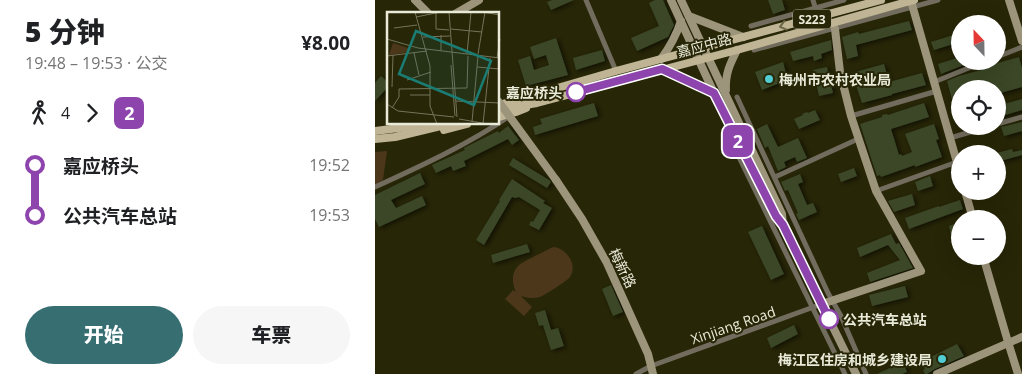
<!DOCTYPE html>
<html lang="zh">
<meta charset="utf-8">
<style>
body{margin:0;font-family:"Open Sans","Noto Sans SC",sans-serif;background:#f6f6f6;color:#202124;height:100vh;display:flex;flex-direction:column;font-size:19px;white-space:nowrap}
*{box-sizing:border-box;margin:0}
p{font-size:16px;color:#757577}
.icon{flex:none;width:28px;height:28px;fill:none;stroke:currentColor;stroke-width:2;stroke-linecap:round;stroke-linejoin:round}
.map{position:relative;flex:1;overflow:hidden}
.panel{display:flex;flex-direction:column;background:#fff;width:375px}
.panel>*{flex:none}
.badge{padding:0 10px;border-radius:8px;font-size:18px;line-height:32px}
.needle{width:32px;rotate:338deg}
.tools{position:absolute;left:576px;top:15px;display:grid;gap:10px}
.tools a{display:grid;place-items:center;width:55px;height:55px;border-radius:50%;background:#fff;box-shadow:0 5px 20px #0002;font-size:25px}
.map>.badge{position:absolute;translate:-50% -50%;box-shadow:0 0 0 2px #fff}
.legs{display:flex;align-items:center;gap:8px;height:55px;padding:0 25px;font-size:16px}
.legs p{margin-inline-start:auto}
.headline{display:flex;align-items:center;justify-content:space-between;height:85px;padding:0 25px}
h1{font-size:28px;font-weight:800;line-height:38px}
.button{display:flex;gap:10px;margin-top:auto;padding:10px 25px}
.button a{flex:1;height:58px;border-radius:30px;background:#366e72;color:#fff;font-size:20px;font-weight:800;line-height:58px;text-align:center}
.button a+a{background:#f6f6f6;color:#202124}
ul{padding:0 25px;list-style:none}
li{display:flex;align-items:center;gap:18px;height:50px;font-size:19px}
li i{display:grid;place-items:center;width:8px;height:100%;margin:0 6px;background:currentColor}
li i::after{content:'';width:12px;height:12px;margin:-6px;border:4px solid;border-radius:50%;background:#fff}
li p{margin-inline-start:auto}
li:first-child i{background:linear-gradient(#0000 50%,currentColor 0)}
li:last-child i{background:linear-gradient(currentColor 50%,#0000 0)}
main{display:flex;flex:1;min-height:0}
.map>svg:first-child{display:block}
.green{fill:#4c371a}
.building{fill:#3a4727;filter:url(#shadow)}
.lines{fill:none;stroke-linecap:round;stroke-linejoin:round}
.street{stroke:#716c5d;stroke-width:5}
.secondary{stroke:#9d947c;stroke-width:8}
.primary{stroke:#bfb494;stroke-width:8}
.secondary-bridge{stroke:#9d947c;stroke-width:8}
.oneway{stroke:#6b6646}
.line-1-casing{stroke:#fff;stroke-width:11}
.line-1{stroke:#8e44ad;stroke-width:8}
.poi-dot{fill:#51ccd2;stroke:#272607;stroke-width:2}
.stop-1-dot{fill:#fff;stroke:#8e44ad;stroke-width:2.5}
.labels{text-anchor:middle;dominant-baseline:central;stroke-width:4;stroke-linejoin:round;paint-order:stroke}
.shield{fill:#272607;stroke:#afaf99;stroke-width:1}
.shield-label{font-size:12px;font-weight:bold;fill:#e9ead8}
.street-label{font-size:14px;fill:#e9ead8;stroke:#272607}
.poi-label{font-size:14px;font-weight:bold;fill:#e9ead8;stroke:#272607;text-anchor:start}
.stop-label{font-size:14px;font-weight:bold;fill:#e9ead8;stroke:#272607;text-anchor:end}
.inset-road{fill:none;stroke:#75745b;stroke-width:1}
.view{fill:#1a7c73;fill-opacity:0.15;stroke:#1a7c73;stroke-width:2.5}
.inset-edge{fill:none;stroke:#e9ead8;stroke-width:2.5}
</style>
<main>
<section class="panel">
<div class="headline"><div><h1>5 分钟</h1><p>19:48 – 19:53 · 公交</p></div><b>¥8.00</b></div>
<div class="legs"><svg class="icon" aria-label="walk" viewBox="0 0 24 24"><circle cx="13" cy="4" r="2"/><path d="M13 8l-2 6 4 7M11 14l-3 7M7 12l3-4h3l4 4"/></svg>4<svg class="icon" aria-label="forward" viewBox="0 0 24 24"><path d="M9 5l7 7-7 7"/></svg><b class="badge" style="background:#8e44ad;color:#fff">2</b></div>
<ul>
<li><i style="color:#8e44ad"></i><b>嘉应桥头</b><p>19:52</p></li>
<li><i style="color:#8e44ad"></i><b>公共汽车总站</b><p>19:53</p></li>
</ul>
<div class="button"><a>开始</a><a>车票</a></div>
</section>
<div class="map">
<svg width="647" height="374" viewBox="0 0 647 374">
<defs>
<filter id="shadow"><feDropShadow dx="2.5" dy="1.5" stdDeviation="2.5" flood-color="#0009"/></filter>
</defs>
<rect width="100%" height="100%" fill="#272607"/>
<g class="green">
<path d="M12,151L8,180L0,185V152Z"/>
<path d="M179,247C192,249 203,265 195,277C192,281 170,295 165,297C159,299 152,298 146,296L157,307L149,316L130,299L138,290L141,292C137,284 136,273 143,266C148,261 169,252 176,248Z"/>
</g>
<g class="building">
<path d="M177,0H199L176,10L172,2Z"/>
<path d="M280,0H288L299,25L293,37L262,51L256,38L284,26L274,3Z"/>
<path d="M393,0H407L410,10L398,14Z"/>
<path d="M534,21L537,30L481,45L483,56L472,59L467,37L483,32L484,34Z"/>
<path d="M585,33V42L559,50L556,42Z"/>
<path d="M181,38L193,75L151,86L143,60L155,56L159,70L174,65L171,55L159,59L155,47Z"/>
<path d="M456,40L457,50L446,54L447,58L439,61L438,56L418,61L415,52Z"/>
<path d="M227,50L230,61L201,70L198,58Z"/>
<path d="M585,57V61H599L566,74L563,64Z"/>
<path d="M644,57L647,68V87L622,94V89H585V105L579,107L572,81L584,76L610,69L609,67Z"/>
<path d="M408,62L411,73L404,76L407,82L387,90L380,72Z"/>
<path d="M509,64L514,82L547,73L551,85L517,94V95L487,103L477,73Z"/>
<path d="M452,67L458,93L444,96L438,70Z"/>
<path d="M6,76L14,83V86L0,101V83Z"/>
<path d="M647,99V110L624,117L622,106Z"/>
<path d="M219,103L223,116L160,135L158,127L167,124L165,119Z"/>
<path d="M549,103L554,117L516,129L524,155L526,154L527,156L537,152L530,134L559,124L564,139L561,140L567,157L540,167V165L506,177L505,175L502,176L485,124L507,117V115L512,114L513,115Z"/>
<path d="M440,110L445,120L424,129L419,119L428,115L427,114L432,112L433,113Z"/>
<path d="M647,122V131L629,136L626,127Z"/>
<path d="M392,124L403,147L423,138L432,158L422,162L420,157L409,162L411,167L403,171L393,146L390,148L382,129Z"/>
<path d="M133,126L144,140L137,145L133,139L89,161L91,166L78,171L76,166L61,173L57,165L90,150L89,148L123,131L124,133Z"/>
<path d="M637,149L638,152L647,150V155L622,162V153Z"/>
<path d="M138,158L174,180L176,182L172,188L134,165Z"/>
<path d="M479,168L482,176L466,182L463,174Z"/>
<path d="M45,173L50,184L16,200L21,208L47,196L51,205L4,227L0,219V195Z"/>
<path d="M425,174L428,182L423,184L432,205L438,203L442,212L424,220L421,214L423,213L413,190L410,191L406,182Z"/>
<path d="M555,176L558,186L543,191L540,182Z"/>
<path d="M137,179L170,201L168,203L177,208L164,230L154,225L156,221L158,222L165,210L144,197L140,198L137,197L109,245L101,240L125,201L124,200Z"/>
<path d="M537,194L540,205L519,212L513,201Z"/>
<path d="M585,200L588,209L534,229L530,218L564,206V207Z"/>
<path d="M585,222V247H584L580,234L576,235L574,226Z"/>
<path d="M387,226L409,274L396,280L373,232Z"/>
<path d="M516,234L521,244L524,243L538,268L495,282L492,273L525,260L513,245L485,257L482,248Z"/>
<path d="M152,244L155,252L118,263L116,255Z"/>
<path d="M236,285L248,312L238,316L227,289Z"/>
<path d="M530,286L533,297L497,306L494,295Z"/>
<path d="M170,310L176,330L183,328L189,346L176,350L168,325L164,326L160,313Z"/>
<path d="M419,325L423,334L396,348L392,338Z"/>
<path d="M582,344L589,356L560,369L552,374H550L548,370L550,369L546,362Z"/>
<path d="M528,362L532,372L527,374H502Z"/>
</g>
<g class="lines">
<g class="street">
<path d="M211,0L241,71"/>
<path d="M438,0L443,17"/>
<path d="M376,26L469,0"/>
<path d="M379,50L563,0"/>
<path d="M622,57L647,47"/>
<path d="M559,82L611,61"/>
<path d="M362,97L453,293L466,316L491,374"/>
<path d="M476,116L562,91"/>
<path d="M622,124L647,117"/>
<path d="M575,138L616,126"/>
<path d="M358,145L470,374"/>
<path d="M400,177L483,139"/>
<path d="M0,187C46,166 94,144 136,115"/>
<path d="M501,191L582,162"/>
<path d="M261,374L276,366L447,304"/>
</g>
<g class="secondary">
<path d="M40,0L54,14"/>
<path d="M296,0L339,93L401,216L408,225L481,374"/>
<path d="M306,0L407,214L408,225"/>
<path d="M634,0L647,41"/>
<path d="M536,1L585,173"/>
<path d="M80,14L104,0"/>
<path d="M314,16L368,37"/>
<path d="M286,59C295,47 301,36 306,21"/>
<path d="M287,69L339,93"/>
<path d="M351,90C350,74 355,64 362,50"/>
<path d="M181,180L207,219L232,263L273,354L278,374"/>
<path d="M590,191L598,219"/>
<path d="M608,256L633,342L643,374"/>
<path d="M447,304L546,271L501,191L476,116L465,72L460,29"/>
<path d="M562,374L647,337"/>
</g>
<g class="primary">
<path d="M124,105L241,71L506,0"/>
<path d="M124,111L144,106L162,103L362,50L539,0"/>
<path d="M124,117L141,112L151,108"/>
<path d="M69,130L92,124"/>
<path d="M0,131L55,124"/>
<path d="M0,139L20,137L74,124"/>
</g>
<path class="secondary-bridge" d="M124,102L181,180"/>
</g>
<defs><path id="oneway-chevron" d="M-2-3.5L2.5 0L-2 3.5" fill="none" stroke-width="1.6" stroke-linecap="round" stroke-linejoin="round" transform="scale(1.25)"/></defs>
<use class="oneway" href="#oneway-chevron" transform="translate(408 26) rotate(165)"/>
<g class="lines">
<defs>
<path id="line-1" d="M201,92L287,69L339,93L401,216L408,225L454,319"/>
</defs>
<use href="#line-1" class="line-1-casing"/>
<use href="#line-1" class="line-1"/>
</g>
<g class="poi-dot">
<circle cx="394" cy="79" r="5"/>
<circle cx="567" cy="359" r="5"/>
</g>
<g class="stop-1-dot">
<circle cx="201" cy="92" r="9"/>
<circle cx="454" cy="319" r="9"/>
</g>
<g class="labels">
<rect class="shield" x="418" y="9.5" width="38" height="19" rx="4"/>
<g class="shield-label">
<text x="437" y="19">S223</text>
</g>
<g class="street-label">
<text transform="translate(329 45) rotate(-15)">嘉应中路</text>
<text transform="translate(248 268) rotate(64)">梅新路</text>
<text transform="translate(358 325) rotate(-19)">Xinjiang Road</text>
</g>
<g class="poi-label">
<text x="404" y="79">梅州市农村农业局</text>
<text x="557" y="359" text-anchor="end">梅江区住房和城乡建设局</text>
</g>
<g class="stop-label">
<text x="187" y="92">嘉应桥头</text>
<text x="468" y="319" text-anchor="start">公共汽车总站</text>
</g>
</g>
<g transform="translate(12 12)">
<rect width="112" height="112" fill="#272607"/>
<path d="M6,31L24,37L22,40L2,43Z" fill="#4c371a"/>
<path class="inset-road" d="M28,0L43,54V94L50,112M62,0L70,105M95,0L113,3M49,1V17L62,18M29,5L54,0M0,9V27M7,16L30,13M64,17L95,20M54,23V39M36,25L63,24M0,27L31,36L113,46M27,41L32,63M80,42L84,0M91,42L98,0M0,44L40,39M110,46L113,27M64,53L68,104M90,55L113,57M20,68L44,60M5,75L6,43M23,83H43M69,89L113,91M0,92L11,99L67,105M5,96L12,85V77L80,76L81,44M72,107L101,112M85,110L91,44M96,112L103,46"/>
<path class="view" d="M29,19L104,49L87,93L12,62Z"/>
<rect width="112" height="112" class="inset-edge"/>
</g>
</svg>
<div class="tools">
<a><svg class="needle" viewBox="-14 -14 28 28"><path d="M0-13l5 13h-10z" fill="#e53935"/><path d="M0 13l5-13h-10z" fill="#757577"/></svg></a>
<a><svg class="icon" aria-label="locate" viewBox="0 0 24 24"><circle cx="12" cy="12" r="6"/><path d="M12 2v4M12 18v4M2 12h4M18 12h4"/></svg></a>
<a>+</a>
<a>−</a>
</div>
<b class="badge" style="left:363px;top:141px;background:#8e44ad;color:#fff">2</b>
</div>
</main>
